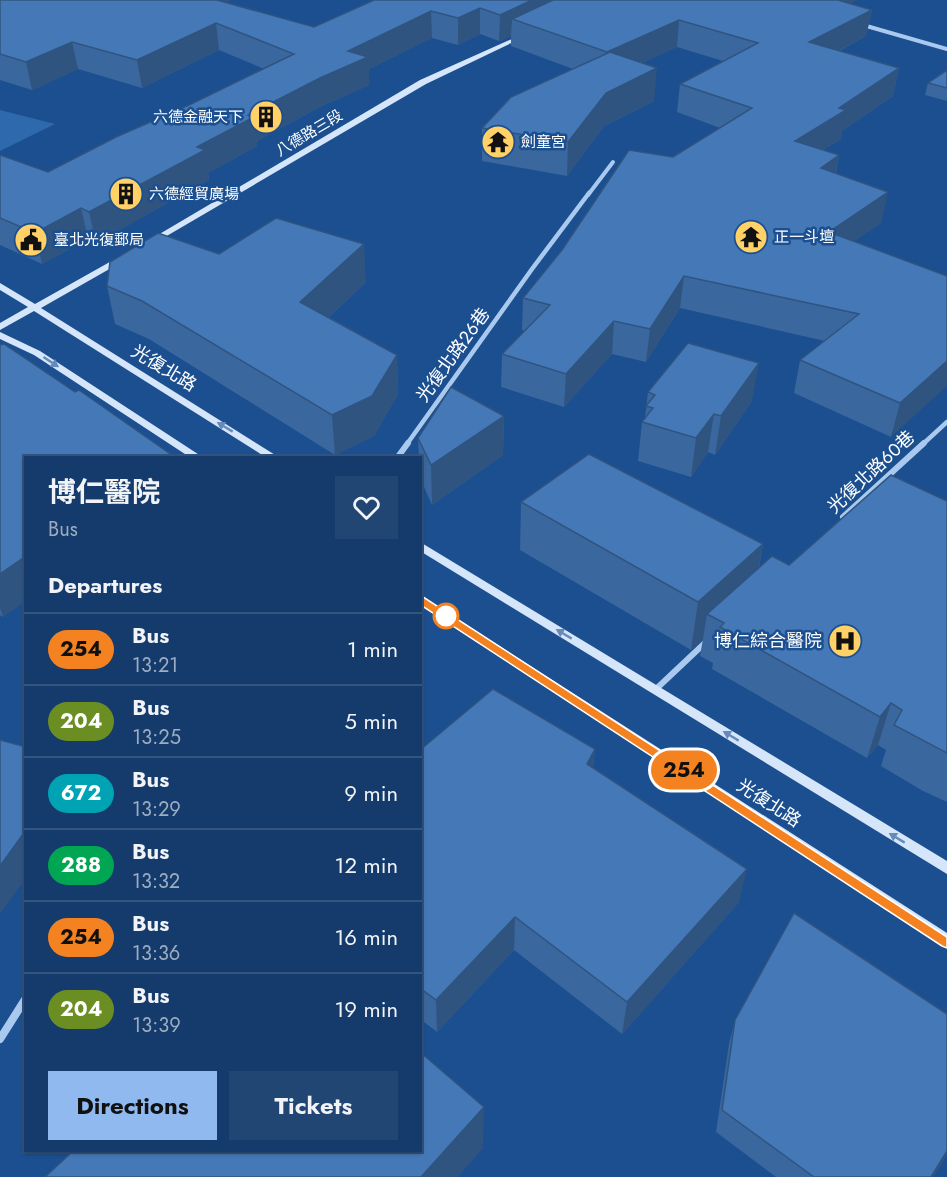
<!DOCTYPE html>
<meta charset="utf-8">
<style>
body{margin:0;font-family:Jost,"Noto Sans TC",sans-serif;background:#214673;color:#f1f3f6;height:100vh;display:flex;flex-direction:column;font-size:22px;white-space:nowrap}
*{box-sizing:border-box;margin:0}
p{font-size:20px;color:#9dadc1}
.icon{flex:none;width:33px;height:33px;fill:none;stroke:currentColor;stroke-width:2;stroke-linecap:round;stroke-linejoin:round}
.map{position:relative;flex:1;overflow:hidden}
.drawer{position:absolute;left:24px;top:456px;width:398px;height:696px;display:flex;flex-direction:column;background:#143b6b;border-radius:0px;box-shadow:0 2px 4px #0004,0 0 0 2px #33557e}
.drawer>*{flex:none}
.badge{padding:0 12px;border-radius:20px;font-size:21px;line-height:39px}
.map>.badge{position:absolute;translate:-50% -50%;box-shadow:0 0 0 3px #fff}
h2{padding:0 24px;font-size:22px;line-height:54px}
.round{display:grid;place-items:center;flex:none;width:63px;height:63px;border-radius:0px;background:#214673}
.overview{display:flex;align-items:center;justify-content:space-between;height:102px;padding:0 24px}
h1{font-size:28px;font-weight:700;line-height:45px}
.cta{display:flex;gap:12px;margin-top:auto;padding:12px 24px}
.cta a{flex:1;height:69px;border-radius:0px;background:#90b9f0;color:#111;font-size:24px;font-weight:700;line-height:69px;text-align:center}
.cta a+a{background:#214673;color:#f1f3f6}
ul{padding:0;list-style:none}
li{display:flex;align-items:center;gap:18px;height:72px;padding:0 24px;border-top:2px solid #33557e}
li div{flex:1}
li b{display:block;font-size:22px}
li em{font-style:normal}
li .badge{min-width:66px;font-weight:700;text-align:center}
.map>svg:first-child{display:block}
.green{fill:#2e69ad}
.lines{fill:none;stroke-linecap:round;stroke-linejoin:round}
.street-far3{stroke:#a9c9ee;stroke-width:4}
.street-far2{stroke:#a9c9ee;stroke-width:4.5}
.street-far1{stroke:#a9c9ee;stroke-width:6}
.street{stroke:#a9c9ee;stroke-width:8}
.secondary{fill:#d6e6fa;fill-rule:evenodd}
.wall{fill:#3a679d}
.shaded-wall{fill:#305480}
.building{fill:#4478b7;stroke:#305480;stroke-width:1.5}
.oneway{fill:#668bba}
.line{fill:#f58220;stroke:#fff;stroke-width:1.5}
.stop-dot{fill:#fff;stroke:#f58220;stroke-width:3}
.labels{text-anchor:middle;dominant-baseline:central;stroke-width:5;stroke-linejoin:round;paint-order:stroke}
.far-poi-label{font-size:15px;fill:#fff;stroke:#1b4f8f;text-anchor:start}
.far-street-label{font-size:15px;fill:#fff;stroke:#1b4f8f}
.street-label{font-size:18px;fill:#fff;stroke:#1b4f8f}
.poi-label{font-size:18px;fill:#fff;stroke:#1b4f8f;text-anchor:end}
</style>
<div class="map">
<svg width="947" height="1177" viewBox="0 0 947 1177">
<rect width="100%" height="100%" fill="#1b4f8f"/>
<path class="green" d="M0,110L55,124L0,151Z"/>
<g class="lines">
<g class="street-far3">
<path d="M863,25L947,49"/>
<path d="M588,195L613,162"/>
</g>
<g class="street-far2">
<path d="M407,444L532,269L589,193"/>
<path d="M923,444L947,422"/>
</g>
<g class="street-far1">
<path d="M397,458L408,443"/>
<path d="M843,517L924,443"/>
<path d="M655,690L707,641"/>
</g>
<path class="street" d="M0,1039L26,998"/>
<g class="secondary">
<path d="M523,34L528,35L426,84L153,244L146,242L420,80Z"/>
<path d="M124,254L128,257L127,259L41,308L280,458H267L34,311L0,330V323L28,307L0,290V283L35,304Z"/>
<path d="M0,332L40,351L204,458H191L34,355L0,339Z"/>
<path d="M420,542L947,861V874L420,551Z"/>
<path d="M420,595L947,933V948L420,605Z"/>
</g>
</g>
<g class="wall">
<path d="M0,0H231L226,2L314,27L374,0L850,4L872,10L866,36L839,51L899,68L893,96L842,131L841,139L823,150L839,155L836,173L881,223L854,241L947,276L891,437L794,393L800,360L825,341L680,308L646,362L612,354L564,407L501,387L502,354L524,331L522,330L523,298L673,157L720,128L677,112L680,84L723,61L677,47L642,63L654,101L604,126L567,176L482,161V128L573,69L511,46V36L499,41L480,34L458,45L432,38L369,69V85L322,106L257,141V146L208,173L209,180L96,243L88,239L42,264L0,245V155L48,172L189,105L264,69L219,50L142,88L78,69L32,90L0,80Z"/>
<path d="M947,70V101L925,95L928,83Z"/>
<path d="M219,254L366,282L329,317L397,355L398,394L374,436L335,455L149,339L115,324L107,286Z"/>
<path d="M0,345L26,458L3,617L0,615Z"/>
<path d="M648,392L752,401L715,455L708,452L691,477L638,461L642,422L645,418Z"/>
<path d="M504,416L503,455L432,505L420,478V458H419L418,438Z"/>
<path d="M947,501V802L923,791L881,766L886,750L878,745L867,758L712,669L713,663L700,656L703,639L691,650L520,550L521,502L763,544L759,568L789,565Z"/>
<path d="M595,749L593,768L739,902L622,1034L514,950L437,1032L420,1019V750Z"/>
<path d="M735,1020L947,1154L933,1177H776L716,1132L729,1044Z"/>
</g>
<g class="shaded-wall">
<path d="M189,0H231L191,18Z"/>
<path d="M532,0H596L512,19L511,36L499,41L500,15Z"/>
<path d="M835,0H858L833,12Z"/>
<path d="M480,8V34L458,45V18Z"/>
<path d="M872,10L866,36L804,69L809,42Z"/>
<path d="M431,11L432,38L369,69V85L322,106L257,141V146L208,173L209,180L96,243L89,212L197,147L348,51Z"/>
<path d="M679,20L677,47L605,80L607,52Z"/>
<path d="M216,23L219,50L142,88L137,60Z"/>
<path d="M72,42L78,69L32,90L26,62Z"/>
<path d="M657,68L654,101L604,126L567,176L568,142L606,93Z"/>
<path d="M899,68L893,96L842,131L841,139L790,170L795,141L839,108Z"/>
<path d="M839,155L833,185L821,168Z"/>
<path d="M888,192L881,223L823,263L829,232Z"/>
<path d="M81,208L88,239L42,264L35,233Z"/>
<path d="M364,244L366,282L304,340L300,302Z"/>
<path d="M684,276L680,308L646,362L650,329Z"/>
<path d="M614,321L612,354L564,407L566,374Z"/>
<path d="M397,355L398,394L374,436L335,455L332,415Z"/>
<path d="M947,361V386L891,437L900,403Z"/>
<path d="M759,363L752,401L715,455L721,416Z"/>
<path d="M714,414L708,452L691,477L696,438Z"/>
<path d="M504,416L503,455L432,505L431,465Z"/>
<path d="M763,544L754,592L707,614L703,639L691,650L698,602Z"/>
<path d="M26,556V601L3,617L0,608V574Z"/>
<path d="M891,703L878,745L867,758L880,717Z"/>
<path d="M595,749L591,783L587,764Z"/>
<path d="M26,830V878L0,914V866Z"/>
<path d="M747,869L739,902L622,1034L627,1002Z"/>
<path d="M515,917L514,950L437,1032L436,1000Z"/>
<path d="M484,1107L483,1148L458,1177H421Z"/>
<path d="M947,1151V1154L933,1177H931Z"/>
</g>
<g class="building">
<path d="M0,0H217L314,27L374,0H532L500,15L480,8L458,18L431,11L348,51L368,57L320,78L248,115L254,117L197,147L205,150L89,212L81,208L35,233L0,218V155L48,172L116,137L189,105L294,54L216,23L137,60L72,42L26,62L0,54Z"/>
<path d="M553,0H838L872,10L809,42L899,68L839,108L846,110L795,141L839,155L821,168L888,192L829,232L947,276V361L900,403L800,360L859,314L684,276L650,329L614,321L566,374L502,354L550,305L523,298L562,250L629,150L673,157L752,108L680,84L758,43L679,20L607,52L512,19Z"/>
<path d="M610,52L657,68L606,93L568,142L482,128L511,97Z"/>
<path d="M947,70V88L928,83Z"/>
<path d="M276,218L364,244L300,302L397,355L372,396L332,415L142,301L107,286L110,262L158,233L219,254Z"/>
<path d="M688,343L759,363L721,416L714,414L696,438L642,422L653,408L646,406L655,395L648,392Z"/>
<path d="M4,344L75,392L79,390L176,458H26V556L0,574V345Z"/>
<path d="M451,387L504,416L431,465L418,438Z"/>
<path d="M589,454L763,544L698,602L521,502Z"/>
<path d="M891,475L947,501V753L894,725L902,710L891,703L880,717L720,627L724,623L707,614L772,556L789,565Z"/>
<path d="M493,689L595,749L587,764L747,869L627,1002L515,917L436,1000L420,988V750Z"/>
<path d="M0,740L26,747V830L0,866Z"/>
<path d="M794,913L947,1014V1151L931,1177H814L722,1110L735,1020Z"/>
<path d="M420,1052L484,1107L421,1177H45L74,1150H420Z"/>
</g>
<defs><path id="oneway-solid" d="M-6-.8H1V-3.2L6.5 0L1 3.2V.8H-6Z" transform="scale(1.5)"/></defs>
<g class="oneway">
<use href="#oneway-solid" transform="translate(51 362) rotate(33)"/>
<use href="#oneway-solid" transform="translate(225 427) rotate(-149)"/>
<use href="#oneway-solid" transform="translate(564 634) rotate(-149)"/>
<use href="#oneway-solid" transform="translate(731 736) rotate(-149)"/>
<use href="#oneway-solid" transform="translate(897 838) rotate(-149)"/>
</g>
<path class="line" d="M420,595L947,937V948L942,946L416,602L414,599Z"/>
<defs>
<symbol id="building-disc" viewBox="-11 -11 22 22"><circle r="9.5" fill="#ffd166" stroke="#1b4f8f"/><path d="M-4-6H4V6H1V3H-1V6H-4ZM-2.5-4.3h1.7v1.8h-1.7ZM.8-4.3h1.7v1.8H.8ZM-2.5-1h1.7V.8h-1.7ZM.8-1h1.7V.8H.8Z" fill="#111"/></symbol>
<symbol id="temple-disc" viewBox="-11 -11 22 22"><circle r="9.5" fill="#ffd166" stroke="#1b4f8f"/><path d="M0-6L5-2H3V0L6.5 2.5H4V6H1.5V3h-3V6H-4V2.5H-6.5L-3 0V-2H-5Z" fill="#111"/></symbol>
<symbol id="civic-disc" viewBox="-11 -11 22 22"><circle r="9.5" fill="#ffd166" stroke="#1b4f8f"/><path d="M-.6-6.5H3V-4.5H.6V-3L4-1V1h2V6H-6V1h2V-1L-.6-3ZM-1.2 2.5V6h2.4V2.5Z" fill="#111"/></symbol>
<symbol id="hospital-disc" viewBox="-11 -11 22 22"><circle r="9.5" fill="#ffd166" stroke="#1b4f8f"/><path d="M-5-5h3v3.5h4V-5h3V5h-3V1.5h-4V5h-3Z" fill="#111"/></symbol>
</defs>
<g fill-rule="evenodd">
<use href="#building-disc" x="247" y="98" width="38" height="38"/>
<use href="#temple-disc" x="479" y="123" width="38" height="38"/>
<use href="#building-disc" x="107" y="175" width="38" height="38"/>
<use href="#temple-disc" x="732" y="218" width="38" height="38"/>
<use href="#civic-disc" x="12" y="221" width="38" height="38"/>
<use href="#hospital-disc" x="826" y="622" width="38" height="38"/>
</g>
<circle class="stop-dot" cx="446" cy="616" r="12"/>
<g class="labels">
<g class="far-poi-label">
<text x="243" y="117" text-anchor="end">六德金融天下</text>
<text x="521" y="142">劍童宮</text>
<text x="149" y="194">六德經貿廣場</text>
<text x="774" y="237">正一斗壇</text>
<text x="54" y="240">臺北光復郵局</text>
</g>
<g class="far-street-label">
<text transform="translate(309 133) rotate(-31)">八德路三段</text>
</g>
<g class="street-label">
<text transform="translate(453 355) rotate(-54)">光復北路26巷</text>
<text transform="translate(164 368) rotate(31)">光復北路</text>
<text transform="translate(871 472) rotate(-43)">光復北路60巷</text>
<text transform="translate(769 803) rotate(33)">光復北路</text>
</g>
<g class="poi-label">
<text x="822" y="641">博仁綜合醫院</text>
</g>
</g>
</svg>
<b class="badge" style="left:684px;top:770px;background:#f58220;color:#111">254</b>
<section class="drawer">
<div class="overview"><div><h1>博仁醫院</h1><p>Bus</p></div><a class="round"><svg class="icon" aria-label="heart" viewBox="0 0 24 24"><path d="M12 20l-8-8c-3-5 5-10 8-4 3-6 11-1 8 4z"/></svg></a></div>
<h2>Departures</h2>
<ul>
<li><span class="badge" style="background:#f58220;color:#111">254</span><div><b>Bus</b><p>13:21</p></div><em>1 min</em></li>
<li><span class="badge" style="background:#6b8e23;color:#fff">204</span><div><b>Bus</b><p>13:25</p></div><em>5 min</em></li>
<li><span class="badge" style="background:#00a3b4;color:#fff">672</span><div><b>Bus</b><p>13:29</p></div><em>9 min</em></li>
<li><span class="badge" style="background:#00a651;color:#fff">288</span><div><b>Bus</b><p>13:32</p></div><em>12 min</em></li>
<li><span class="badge" style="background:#f58220;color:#111">254</span><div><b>Bus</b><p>13:36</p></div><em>16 min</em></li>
<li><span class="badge" style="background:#6b8e23;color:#fff">204</span><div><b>Bus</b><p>13:39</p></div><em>19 min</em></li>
</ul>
<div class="cta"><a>Directions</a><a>Tickets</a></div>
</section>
</div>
